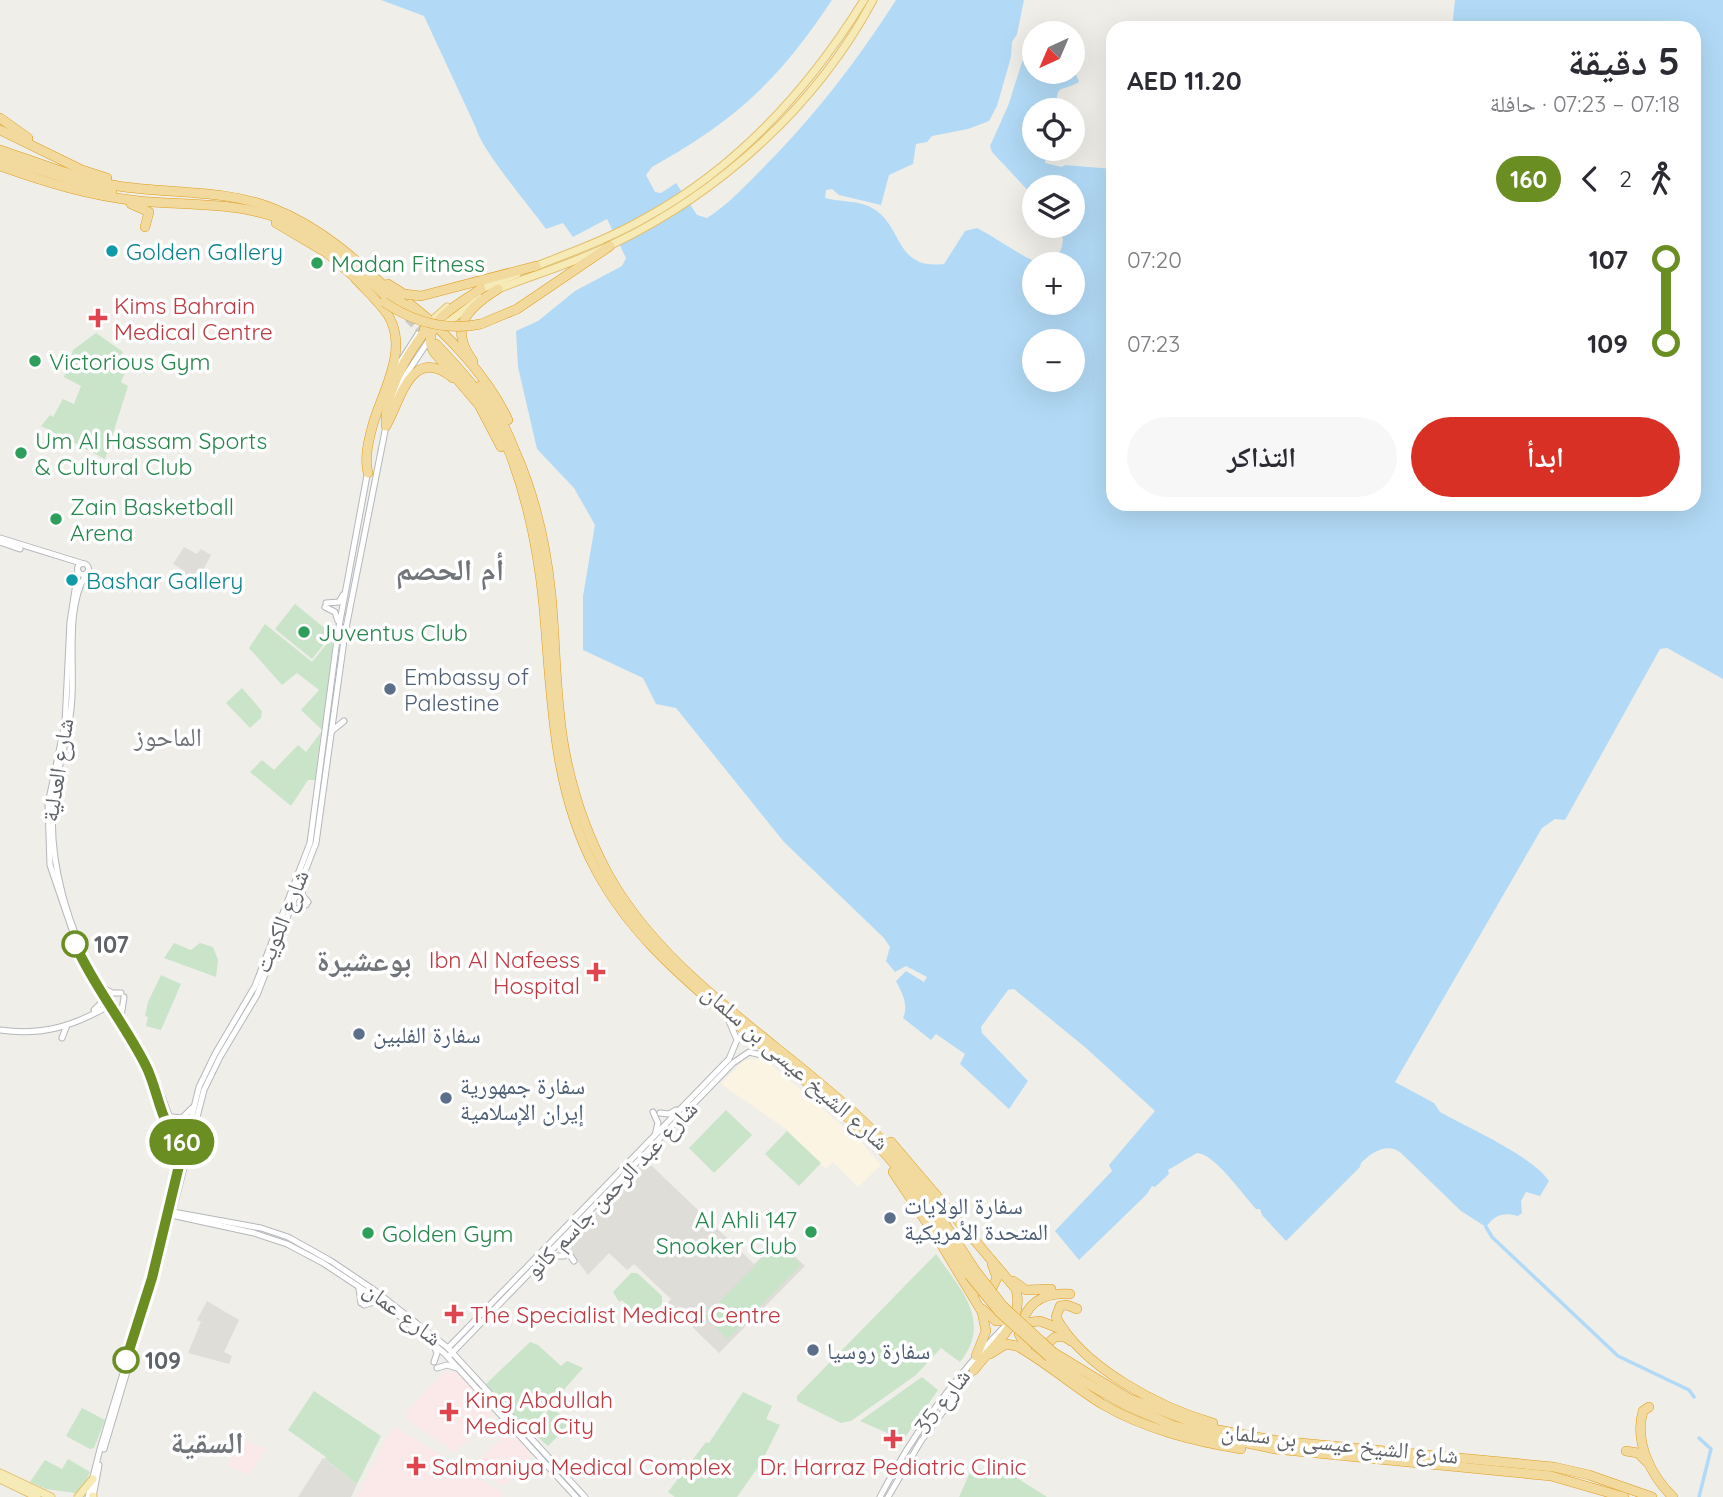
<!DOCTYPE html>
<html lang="ar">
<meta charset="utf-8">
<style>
body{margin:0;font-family:Quicksand,"Noto Naskh Arabic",sans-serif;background:#f7f7f7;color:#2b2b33;direction:rtl;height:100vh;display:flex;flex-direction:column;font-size:26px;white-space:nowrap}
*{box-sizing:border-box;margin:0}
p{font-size:23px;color:#7c7c81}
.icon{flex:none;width:38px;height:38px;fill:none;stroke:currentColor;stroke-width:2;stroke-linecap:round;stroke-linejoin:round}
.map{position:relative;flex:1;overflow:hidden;direction:ltr}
.panel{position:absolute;left:1106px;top:21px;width:595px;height:490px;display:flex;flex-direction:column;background:#fff;border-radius:21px;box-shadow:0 7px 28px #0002;direction:rtl}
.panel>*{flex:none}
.badge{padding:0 14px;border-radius:23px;font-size:24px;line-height:46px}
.needle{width:46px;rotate:224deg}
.fabs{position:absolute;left:1022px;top:21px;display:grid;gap:14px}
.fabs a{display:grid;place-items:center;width:63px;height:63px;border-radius:50%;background:#fff;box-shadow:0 7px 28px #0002;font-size:35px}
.map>.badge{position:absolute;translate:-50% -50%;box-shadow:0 0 0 4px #fff}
.legs{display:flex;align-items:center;gap:10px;height:77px;padding:0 21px;font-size:23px}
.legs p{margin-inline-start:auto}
.head{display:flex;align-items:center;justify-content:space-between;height:119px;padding:0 21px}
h1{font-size:38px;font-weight:800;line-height:52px}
.cta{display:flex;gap:14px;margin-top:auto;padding:14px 21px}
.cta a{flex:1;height:80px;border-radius:42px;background:#d93025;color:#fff;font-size:28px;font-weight:800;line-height:80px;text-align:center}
.cta a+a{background:#f7f7f7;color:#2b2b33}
ul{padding:0 21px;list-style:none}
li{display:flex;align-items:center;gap:24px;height:84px;font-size:26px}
li i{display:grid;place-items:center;width:10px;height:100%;margin:0 9px;background:currentColor}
li i::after{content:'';width:18px;height:18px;margin:-9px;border:5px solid;border-radius:50%;background:#fff}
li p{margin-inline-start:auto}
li:first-child i{background:linear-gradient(#0000 50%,currentColor 0)}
li:last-child i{background:linear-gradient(currentColor 50%,#0000 0)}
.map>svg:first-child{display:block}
.commercial{fill:#fbf4e3}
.education{fill:#dfddd7}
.medical{fill:#fae9e8}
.green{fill:#c9e4c8}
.water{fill:#b2daf6;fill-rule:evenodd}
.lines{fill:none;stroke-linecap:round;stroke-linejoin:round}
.canal{stroke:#b2daf6;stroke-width:3.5}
.motorway-tunnel{stroke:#cccbc8;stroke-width:9;stroke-dasharray:9 4.5;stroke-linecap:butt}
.secondary-casing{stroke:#b4b7bb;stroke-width:7}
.primary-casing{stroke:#e2bf6f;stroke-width:9}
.motorway-casing{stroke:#de9c1a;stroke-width:10}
.secondary{stroke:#fff;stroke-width:5}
.primary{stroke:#f6eab7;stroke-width:7}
.motorway{stroke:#f2da9e;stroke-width:9}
.motorway-bridge-casing{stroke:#de9c1a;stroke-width:10;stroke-linecap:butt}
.motorway-bridge{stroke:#f2da9e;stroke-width:9}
.line-1-casing{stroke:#fff;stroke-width:16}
.line-1{stroke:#6b8e23;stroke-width:10}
.culture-dot{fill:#0f9aa8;stroke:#fff;stroke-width:2.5}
.leisure-dot{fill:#2e9e5b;stroke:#fff;stroke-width:2.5}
.health-dot{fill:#e0444e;stroke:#fff;stroke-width:2.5}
.service-dot{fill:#5c6f8a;stroke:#fff;stroke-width:2.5}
.stop-1-dot{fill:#fff;stroke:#6b8e23;stroke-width:3.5}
.labels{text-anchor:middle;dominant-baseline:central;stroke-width:7;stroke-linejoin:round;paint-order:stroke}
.culture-label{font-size:23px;fill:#0d838f;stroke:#fff;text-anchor:start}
.leisure-label{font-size:23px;fill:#27864d;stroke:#fff;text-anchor:start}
.health-label{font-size:23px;fill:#be3a42;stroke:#fff;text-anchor:start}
.service-label{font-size:23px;fill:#4e5e75;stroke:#fff;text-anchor:start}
.street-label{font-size:23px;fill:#606367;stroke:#fff}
.stop-label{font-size:23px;font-weight:bold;fill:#606367;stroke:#fff;text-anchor:start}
.quarter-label{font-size:26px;fill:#717579;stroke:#fff}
.district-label{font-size:30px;font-weight:bold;fill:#717579;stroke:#fff}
</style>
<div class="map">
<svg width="1723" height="1497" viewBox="0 0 1723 1497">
<rect width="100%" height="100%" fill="#f0eee9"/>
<path class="commercial" d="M765,1059L861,1142L881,1165L858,1187L833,1162L826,1169L786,1129L721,1084L744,1060Z"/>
<g class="education">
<path d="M184,547L197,554L201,549L211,555L194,587L179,582L185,571L173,564Z"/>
<path d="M652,1166L754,1264L778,1240L805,1266L719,1353L668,1303L671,1299L634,1264L627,1270L609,1253L588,1275L571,1252L569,1241L640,1167Z"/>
<path d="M207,1301L239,1320L224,1352L232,1356L229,1364L188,1353L201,1322L197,1320Z"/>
<path d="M323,1458L357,1484L351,1497H298Z"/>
</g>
<g class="medical">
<path d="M444,1372H457L493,1413L455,1453L407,1419L406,1412Z"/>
<path d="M395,1427L503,1493L501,1497H357L386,1439Z"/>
<path d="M509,1430L530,1453V1460L508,1483L501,1485L474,1466Z"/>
<path d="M237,1439L266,1448L249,1474L228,1467Z"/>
</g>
<g class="green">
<path d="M96,333L123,352L117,366L125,372L121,382L128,386L105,459L41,426L50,415L53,417L63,399L74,404L81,386L64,377L73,350Z"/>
<path d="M295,604L332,634L312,659L275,629Z"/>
<path d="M265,624L312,662L334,635L322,730L301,710L319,690L297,673L282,685L249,648Z"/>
<path d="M242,688L262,711L261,718L250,728L226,703Z"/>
<path d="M321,732L315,780H308L291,806L250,772L262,760L274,770L298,745L306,752Z"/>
<path d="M174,943L191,950L200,943L213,947L218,960L216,977L164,958Z"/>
<path d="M161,975L181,984L161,1030L146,1026L148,1017L145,1016L148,1002Z"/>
<path d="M726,1110L752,1135L714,1173L689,1148Z"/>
<path d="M787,1131L821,1163L799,1186L765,1154Z"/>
<path d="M778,1242L801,1265L728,1339L705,1317Z"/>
<path d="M936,1254C960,1289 993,1321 960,1362L941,1348L916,1375L851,1421L841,1423L797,1401V1396Z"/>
<path d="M631,1273H637L662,1296V1304L645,1322H642L622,1300L619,1302L613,1292Z"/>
<path d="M530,1342L538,1345L561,1366L567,1361L583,1368L530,1428H526L486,1384Z"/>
<path d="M922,1377L938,1390L903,1440L860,1421Z"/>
<path d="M314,1391L381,1436L357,1484L325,1459L326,1457L288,1430Z"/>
<path d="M743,1392L772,1406L766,1419L780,1425L761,1463L737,1497H675L668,1492L706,1442L709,1443Z"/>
<path d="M552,1407L570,1424L548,1446L530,1430Z"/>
<path d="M82,1408L105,1420L94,1448L90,1449L66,1436Z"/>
<path d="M68,1459L90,1472L83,1487L75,1493L46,1489L30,1482L45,1460L62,1469Z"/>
<path d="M1001,1468L1047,1497H959L971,1470Z"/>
</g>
<path class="water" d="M381,0H832C778,81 737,119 652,167L646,175L655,192L661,193L676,183L697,215L707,218C728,205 746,185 763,168C817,113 854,65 896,0H1024L1017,34L1012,42L1011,57L997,106L989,121L968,129L932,136L927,142L916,144L913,164L889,175L881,205L839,195L832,189L826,190L825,198C839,202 860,200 874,209C903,227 895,270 944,264L965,231L977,228C992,235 1029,262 1041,263C1061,263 1068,240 1059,226H1073V187H1034V197L992,152L990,146L1008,106L1025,53L1034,52V72H1073V67L1079,82C1057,94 1059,81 1055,110H1034V149H1047L1045,163L1062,167L1065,165L1113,169V504H1694V28H1452L1455,0H1723V679L1667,648L1660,649L1565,820L1555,819L1542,828L1395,1082L1434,1103L1440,1112C1467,1127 1534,1157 1549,1181L1540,1196L1526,1192L1521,1201L1522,1213L1518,1216C1503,1212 1495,1215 1486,1227L1461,1211L1401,1153C1387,1142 1372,1152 1361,1163L1360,1167L1286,1241L1262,1215L1260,1209H1256C1243,1195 1215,1154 1197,1153L1168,1170L1169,1174L1155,1187L1152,1186L1147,1194L1079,1260L1055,1231L1112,1171L1109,1165L1155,1111L1086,1048L1014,989L1008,990L981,1027L982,1033L1028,1081L1009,1109L960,1064L965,1054L936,1034L931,1040L903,1018C909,1005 902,993 896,981L906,971L924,982L927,977L906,966L895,972L886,961L890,947L884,938L784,842L676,708L656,704L643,678L583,650V596L595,525L574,488L537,449L518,367L516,331L538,321L575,291L622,266L626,258L607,219L573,237L563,223L546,229C530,207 481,149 476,128L424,16ZM1034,264H1073V303H1034ZM1034,341H1073V380H1034Z"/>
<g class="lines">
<g class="canal">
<path d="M1486,1227L1492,1237L1618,1356L1689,1390L1694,1397"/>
<path d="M1699,1438L1711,1449L1699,1497"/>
</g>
<path class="motorway-tunnel" d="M408,318L427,336"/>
<defs>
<g id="secondary">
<path d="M395,370L418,334"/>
<path d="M394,400L403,379L429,340"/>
<path d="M0,538L81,563"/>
<path d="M0,542L20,549"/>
<circle cx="83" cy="569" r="5.5"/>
<path d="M78,571L70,622L65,723L48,804L50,865L82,959L146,1067L168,1124L174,1131L187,1135"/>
<path d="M86,574C66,608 74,657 72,695C71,729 59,761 54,795C46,859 69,933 102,988"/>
<path d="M326,603L339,602L343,595"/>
<path d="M325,607L335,612L338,621"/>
<path d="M333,730L344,721"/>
<path d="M303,886L302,895L308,902"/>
<path d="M293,910L306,905"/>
<path d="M102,987L112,993H121"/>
<path d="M94,1010L101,1003V995"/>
<path d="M121,1017L124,997"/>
<path d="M0,1030C44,1036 74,1026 112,1004"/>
<path d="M62,1038L67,1025"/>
<path d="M150,1065L170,1118L176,1125L190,1131"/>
<path d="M653,1112L658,1123L655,1135"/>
<path d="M660,1113L669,1114L676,1110"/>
<path d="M172,1117L182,1118L192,1108"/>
<path d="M173,1212L261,1228L288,1237L331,1261L374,1290L448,1348L585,1497"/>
<path d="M171,1215L254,1233L287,1244L323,1263L385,1304L444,1353L576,1497"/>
<path d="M567,1240L565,1248L574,1261"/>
<path d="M549,1256H564"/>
<path d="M158,1268L204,1090L220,1057L257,995L316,843L345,633L386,426"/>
<path d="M359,1289L361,1303"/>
<path d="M364,1305L377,1301"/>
<path d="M434,1346L437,1353L434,1362"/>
<path d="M448,1348L729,1059L737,1040L729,1021"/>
<path d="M450,1355L733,1063L749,1052L770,1057"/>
<path d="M437,1368L447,1365L457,1368"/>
<path d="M104,1449L146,1307"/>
<path d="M88,1497L100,1449L152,1278L199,1087L215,1054L255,986L310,843L338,632L368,470"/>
<path d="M93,1497L99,1465"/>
<path d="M880,1497C914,1431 957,1374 1009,1322"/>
<path d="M888,1497L921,1441L975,1369"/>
</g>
<g id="primary">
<path d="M534,267C572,252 611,238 647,217C739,166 809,89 864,0"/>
<path d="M479,290L517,274"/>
<path d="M493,291C533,275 575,263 613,244C721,192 816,106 873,0"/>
<path d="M427,325L447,307"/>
<path d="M442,327L480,298"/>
<path d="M0,1473L51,1497"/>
<path d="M0,1479L37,1497"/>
<path d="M93,1496V1497"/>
<path d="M78,1497L93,1479"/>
</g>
<g id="motorway">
<path d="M0,118L28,138"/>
<path d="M0,130L82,170L107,178"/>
<path d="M0,150C39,163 78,179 118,186C169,194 224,189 272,208C329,230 369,272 413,313"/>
<path d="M0,158L112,192"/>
<path d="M0,166C45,182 90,196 139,201C189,206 243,201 290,223C332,242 365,277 398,308"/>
<path d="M131,204L149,212L145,227"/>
<path d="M276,223L327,253L359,281"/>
<path d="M355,278C366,290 379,302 388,315C409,350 383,390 373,424C369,439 364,457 368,473"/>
<path d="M388,284L404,294L421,296L536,266"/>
<path d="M481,289C462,302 417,324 434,352L479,405L501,447"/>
<path d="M410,304C446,332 489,378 508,420"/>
<path d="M481,324L517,309L610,246"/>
<path d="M436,344C457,367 481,391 495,419C523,476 538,545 544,608C552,699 552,788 596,870C628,930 675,971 726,1015C777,1058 831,1100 879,1147C916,1185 939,1233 969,1275"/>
<path d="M473,361C447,327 469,307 498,289"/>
<path d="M480,386C495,406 506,428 515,451C535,496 546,544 551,594C556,645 555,697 564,747C572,791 586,833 607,872C663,976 780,1042 864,1122C909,1165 941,1218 975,1270"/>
<path d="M386,421C386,399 398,372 410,353C417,341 426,334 427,319"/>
<path d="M386,426C401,400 411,344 453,378"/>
<path d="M891,1142L1016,1289C1025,1324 993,1344 974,1370"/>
<path d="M893,1172L941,1244L982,1312L986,1331L976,1356"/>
<path d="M1013,1281L1026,1290L1051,1289"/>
<path d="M966,1283L976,1291L990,1292L997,1278L992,1264"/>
<path d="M982,1309L996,1321L1016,1320"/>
<path d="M1077,1309L1067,1305L1060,1306L1056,1317C1082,1367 1160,1408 1213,1423"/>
<path d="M1016,1324L1040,1321L1063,1330"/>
<path d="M1027,1349L1019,1334C1024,1305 1040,1292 1070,1294"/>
<path d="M1045,1350L1048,1343L1055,1337H1065L1071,1341"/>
<path d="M1053,1352L1130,1399L1208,1428L1279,1441L1554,1467L1589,1475L1652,1497"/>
<path d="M990,1354L1006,1344L1017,1346C1047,1363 1073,1386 1102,1404C1145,1429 1193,1441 1241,1449"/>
<path d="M1049,1357L1083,1381L1127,1406L1172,1425L1204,1434L1275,1449L1551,1476L1624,1497"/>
<path d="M1649,1407L1643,1411C1634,1442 1651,1476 1673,1497"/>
<path d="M1626,1451L1638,1453L1647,1462"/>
</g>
</defs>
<use href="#secondary" class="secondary-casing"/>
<use href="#primary" class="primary-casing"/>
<use href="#motorway" class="motorway-casing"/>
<use href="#secondary" class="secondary"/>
<use href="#primary" class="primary"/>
<use href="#motorway" class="motorway"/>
<defs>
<g id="motorway-bridge">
<path d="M384,302C413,322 446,331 481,324"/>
<path d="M975,1270L1003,1306L1053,1352"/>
<path d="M969,1275L999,1312L1049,1357"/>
</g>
</defs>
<use href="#motorway-bridge" class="motorway-bridge-casing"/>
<use href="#motorway-bridge" class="motorway-bridge"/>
</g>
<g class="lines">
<defs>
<path id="line-1" d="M75,944C94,987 125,1024 146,1066C154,1082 157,1100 164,1117C169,1129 180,1135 183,1149L152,1278L126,1360"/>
</defs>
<use href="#line-1" class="line-1-casing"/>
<use href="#line-1" class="line-1"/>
</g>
<g class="culture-dot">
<circle cx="112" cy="251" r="7"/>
<circle cx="72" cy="580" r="7"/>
</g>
<g class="leisure-dot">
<circle cx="317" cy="263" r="7"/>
<circle cx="35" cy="361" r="7"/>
<circle cx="21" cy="453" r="7"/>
<circle cx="56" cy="519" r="7"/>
<circle cx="304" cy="632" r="7"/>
<circle cx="811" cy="1232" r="7"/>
<circle cx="368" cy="1233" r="7"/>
</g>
<g class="health-dot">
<path d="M94.5 307.5h7v7h7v7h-7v7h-7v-7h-7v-7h7z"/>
<path d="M592.5 961.5h7v7h7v7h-7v7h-7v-7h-7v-7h7z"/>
<path d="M450.5 1303.5h7v7h7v7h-7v7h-7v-7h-7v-7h7z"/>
<path d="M445.5 1401.5h7v7h7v7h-7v7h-7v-7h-7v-7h7z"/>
<path d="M889.5 1428.5h7v7h7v7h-7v7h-7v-7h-7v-7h7z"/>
<path d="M412.5 1455.5h7v7h7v7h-7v7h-7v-7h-7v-7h7z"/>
</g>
<g class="service-dot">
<circle cx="390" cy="689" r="7"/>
<circle cx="359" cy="1034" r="7"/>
<circle cx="446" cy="1098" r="7"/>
<circle cx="890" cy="1218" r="7"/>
<circle cx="813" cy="1350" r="7"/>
</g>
<g class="stop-1-dot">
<circle cx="75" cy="944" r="12"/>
<circle cx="126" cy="1360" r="12"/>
</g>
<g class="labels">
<g class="culture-label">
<text x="126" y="251">Golden Gallery</text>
<text x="86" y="580">Bashar Gallery</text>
</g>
<g class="leisure-label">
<text x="331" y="263">Madan Fitness</text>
<text x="49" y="361">Victorious Gym</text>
<text x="35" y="440">Um Al Hassam Sports<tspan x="35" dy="26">&amp; Cultural Club</tspan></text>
<text x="70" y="506">Zain Basketball<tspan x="70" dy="26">Arena</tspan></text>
<text x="318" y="632">Juventus Club</text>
<text x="797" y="1219" text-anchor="end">Al Ahli 147<tspan x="797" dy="26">Snooker Club</tspan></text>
<text x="382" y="1233">Golden Gym</text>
</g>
<g class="health-label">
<text x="114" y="305">Kims Bahrain<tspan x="114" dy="26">Medical Centre</tspan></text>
<text x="580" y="959" text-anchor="end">Ibn Al Nafeess<tspan x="580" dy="26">Hospital</tspan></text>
<text x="470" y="1314">The Specialist Medical Centre</text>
<text x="465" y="1399">King Abdullah<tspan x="465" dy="26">Medical City</tspan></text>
<text x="432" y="1466">Salmaniya Medical Complex</text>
<text x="893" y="1466" text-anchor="middle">Dr. Harraz Pediatric Clinic</text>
</g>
<g class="service-label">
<text x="404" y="676">Embassy of<tspan x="404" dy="26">Palestine</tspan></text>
<text x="373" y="1034">سفارة الفلبين</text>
<text x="460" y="1085">سفارة جمهورية<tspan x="460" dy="26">إيران الإسلامية</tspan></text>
<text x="904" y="1205">سفارة الولايات<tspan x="904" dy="26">المتحدة الأمريكية</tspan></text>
<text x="827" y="1350">سفارة روسيا</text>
</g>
<g class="street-label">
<text transform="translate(57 770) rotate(-81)">شارع العدلية</text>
<text transform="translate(281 921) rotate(-68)">شارع الكويت</text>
<text transform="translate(796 1067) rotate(41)">شارع الشيخ عيسى بن سلمان</text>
<text transform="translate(611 1189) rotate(-46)">شارع عبد الرحمن جاسم كانو</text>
<text transform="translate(403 1313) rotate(37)">شارع عمان</text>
<text transform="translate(942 1401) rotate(-53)">شارع 35</text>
<text transform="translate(1340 1443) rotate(6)">شارع الشيخ عيسى بن سلمان</text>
</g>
<g class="stop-label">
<text x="94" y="944">107</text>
<text x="145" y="1360">109</text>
</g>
<g class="quarter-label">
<text x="168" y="736">الماحوز</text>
</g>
<g class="district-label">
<text x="450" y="569">أم الحصم</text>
<text x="364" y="960">بوعشيرة</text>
<text x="207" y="1442">السقية</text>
</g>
</g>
</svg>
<div class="fabs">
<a><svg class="needle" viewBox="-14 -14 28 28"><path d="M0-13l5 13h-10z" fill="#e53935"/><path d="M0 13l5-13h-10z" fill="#7c7c81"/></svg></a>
<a><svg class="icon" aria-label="locate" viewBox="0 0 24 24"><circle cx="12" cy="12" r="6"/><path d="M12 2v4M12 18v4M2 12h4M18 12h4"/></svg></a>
<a><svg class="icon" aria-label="layers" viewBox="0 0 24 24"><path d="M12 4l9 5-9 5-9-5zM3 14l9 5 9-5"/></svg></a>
<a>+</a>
<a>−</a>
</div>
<b class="badge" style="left:182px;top:1142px;background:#6b8e23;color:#fff">160</b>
<section class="panel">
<div class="head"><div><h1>5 دقيقة</h1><p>07:18 – 07:23 · حافلة</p></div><b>AED 11.20</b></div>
<div class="legs"><svg class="icon" aria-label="walk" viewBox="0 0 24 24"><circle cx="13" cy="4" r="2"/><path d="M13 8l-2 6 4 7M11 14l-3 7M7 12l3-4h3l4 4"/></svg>2<svg class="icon" aria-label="back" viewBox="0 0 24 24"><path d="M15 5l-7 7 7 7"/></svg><b class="badge" style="background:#6b8e23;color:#fff">160</b></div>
<ul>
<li><i style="color:#6b8e23"></i><b>107</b><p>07:20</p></li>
<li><i style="color:#6b8e23"></i><b>109</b><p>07:23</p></li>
</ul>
<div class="cta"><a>ابدأ</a><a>التذاكر</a></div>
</section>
</div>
